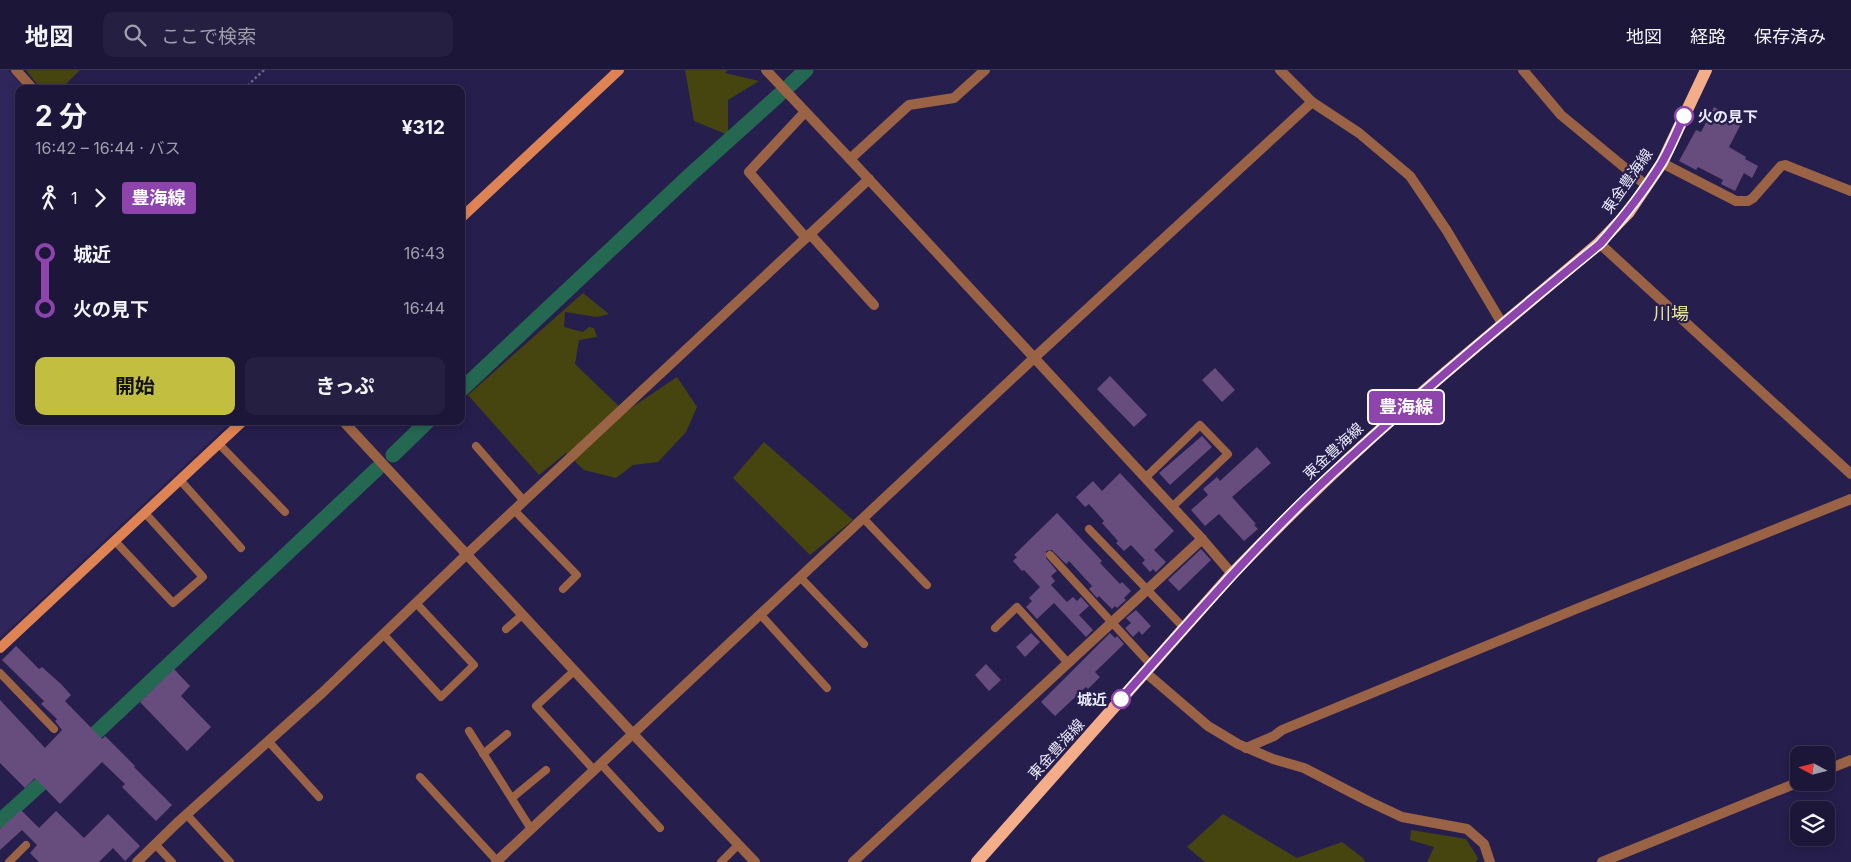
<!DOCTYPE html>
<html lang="ja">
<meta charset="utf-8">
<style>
body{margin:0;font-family:Inter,"Noto Sans JP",sans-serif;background:#251f41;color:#f1f3f6;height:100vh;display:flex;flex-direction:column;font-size:19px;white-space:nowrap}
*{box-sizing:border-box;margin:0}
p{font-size:16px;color:#a09fae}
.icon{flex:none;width:28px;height:28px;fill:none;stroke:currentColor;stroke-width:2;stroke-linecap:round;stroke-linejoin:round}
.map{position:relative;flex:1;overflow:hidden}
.details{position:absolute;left:15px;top:15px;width:450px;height:340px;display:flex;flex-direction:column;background:#1c1639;border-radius:10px;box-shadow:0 2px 8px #0003,0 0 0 1px #3a3553}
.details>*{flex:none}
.badge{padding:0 10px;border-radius:4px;font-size:18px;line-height:32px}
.needle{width:32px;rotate:277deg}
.tools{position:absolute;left:1790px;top:676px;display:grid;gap:10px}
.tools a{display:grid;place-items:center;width:45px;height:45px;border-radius:10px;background:#1c1639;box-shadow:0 2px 8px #0003,0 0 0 1px #3a3553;font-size:25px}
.map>.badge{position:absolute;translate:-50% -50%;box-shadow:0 0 0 2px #fff}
.legs{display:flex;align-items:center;gap:8px;height:55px;padding:0 20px;font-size:16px}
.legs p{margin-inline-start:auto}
.summary{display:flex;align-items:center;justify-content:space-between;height:85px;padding:0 20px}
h1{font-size:28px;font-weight:700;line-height:38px}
.cta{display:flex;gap:10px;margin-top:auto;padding:10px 20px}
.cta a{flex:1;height:58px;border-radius:10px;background:#c1be40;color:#111;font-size:20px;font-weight:700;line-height:58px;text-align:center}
.cta a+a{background:#251f41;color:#f1f3f6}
ul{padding:0 20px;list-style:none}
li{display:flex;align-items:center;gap:18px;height:55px;font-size:19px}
li i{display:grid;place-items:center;width:8px;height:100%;margin:0 6px;background:currentColor}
li i::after{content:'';width:12px;height:12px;margin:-6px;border:4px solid;border-radius:50%;background:#1c1639}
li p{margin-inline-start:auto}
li:first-child i{background:linear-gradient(#0000 50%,currentColor 0)}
li:last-child i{background:linear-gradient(currentColor 50%,#0000 0)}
header{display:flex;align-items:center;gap:30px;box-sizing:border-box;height:70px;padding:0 25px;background:#1c1639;border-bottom:1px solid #3a3553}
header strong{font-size:24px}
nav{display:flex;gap:28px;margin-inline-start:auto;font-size:18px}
.search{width:350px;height:45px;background:#251f41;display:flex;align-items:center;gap:12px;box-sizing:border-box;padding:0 18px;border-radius:10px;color:#a09fae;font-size:19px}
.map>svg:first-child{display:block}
.built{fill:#2f265b}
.green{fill:#46450f}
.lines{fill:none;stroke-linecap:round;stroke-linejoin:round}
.canal{stroke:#256852;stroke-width:15}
.building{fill:#664d7d}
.path{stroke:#6a6589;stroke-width:2.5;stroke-dasharray:2.5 2.5;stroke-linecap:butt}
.lane{stroke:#9b6346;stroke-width:8}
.street{stroke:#9b6346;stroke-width:10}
.secondary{stroke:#de8353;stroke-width:10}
.primary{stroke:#f3ad89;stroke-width:12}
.line-1-casing{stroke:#fff;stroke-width:11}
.line-1{stroke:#8e44ad;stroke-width:8}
.stop-1-dot{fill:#fff;stroke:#8e44ad;stroke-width:2.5}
.labels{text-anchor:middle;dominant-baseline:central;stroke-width:4.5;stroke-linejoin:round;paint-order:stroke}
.stop-label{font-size:15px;font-weight:bold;fill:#ebebfd;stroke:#261e4c;text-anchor:start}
.street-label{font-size:15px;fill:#ebebfd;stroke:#261e4c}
.quarter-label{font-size:18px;fill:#e7e697;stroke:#261e4c}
</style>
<header>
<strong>地図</strong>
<div class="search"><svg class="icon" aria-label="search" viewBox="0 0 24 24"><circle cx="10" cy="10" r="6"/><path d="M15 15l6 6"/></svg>ここで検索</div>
<nav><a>地図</a><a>経路</a><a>保存済み</a></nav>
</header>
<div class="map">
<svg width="1851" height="792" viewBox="0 0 1851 792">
<rect width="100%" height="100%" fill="#261e4c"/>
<path class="built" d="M0,0H8L25,19H19V351H232L0,568Z"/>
<g class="green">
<path d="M26,0H80L61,19L40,18Z"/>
<path d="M685,0H728L725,3L759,11L728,30V65L694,51Z"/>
<path d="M583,223L609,244L597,247L565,242L564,257L583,262L589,257L594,258L597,267L579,270L575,294L625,342L677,307L697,337L686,362L658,392L633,395L616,408L584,400L566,383L539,405L468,325Z"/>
<path d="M764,372L853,450L810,485L733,408Z"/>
<path d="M1223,744L1297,788L1342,772L1363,788L1365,792H1205L1187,777Z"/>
<path d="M1411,760L1466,769L1478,788L1476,792H1427L1434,777L1410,770Z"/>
</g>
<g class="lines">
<g class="canal">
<path d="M790,15L806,0"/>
<path d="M461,320L690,105L779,25"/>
<path d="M393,385L428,351"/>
<path d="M82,676L377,399"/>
<path d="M0,751L56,700"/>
</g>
</g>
<g class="building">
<path d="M1714,37L1742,52L1729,77L1746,87L1745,89L1758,96L1752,108L1744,103L1735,121L1721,114L1723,110L1698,97L1696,100L1679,91L1696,60L1701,62Z"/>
<path d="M1215,298L1235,320L1222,332L1202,310Z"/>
<path d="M1110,306L1147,345L1134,357L1097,319Z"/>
<path d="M1202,366L1212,377L1170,415L1159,403Z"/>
<path d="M1257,377L1271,393L1232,427L1256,454L1254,455L1258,459L1244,471L1219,444L1205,456L1191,440L1208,425L1203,419L1217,407L1220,411Z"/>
<path d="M1120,403L1174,461L1154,480L1166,492L1156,502L1153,499L1150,502L1142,493L1145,490L1131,475L1124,481L1116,473L1118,471L1102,453L1104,451L1089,434L1085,437L1076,427L1093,411L1102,421Z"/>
<path d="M1057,443L1102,491L1100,493L1120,514L1122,512L1131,521L1124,528L1126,530L1117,538L1115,536L1112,539L1099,526L1097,528L1089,519L1092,516L1069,491L1066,494L1052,480L1046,481V488L1057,501L1051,506L1055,511L1051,515L1067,532L1073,527L1077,531L1081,527L1089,536L1079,545L1093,560L1086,567L1054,533L1037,549L1026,537L1032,531L1029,528L1040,517L1024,500L1022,501L1013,491L1017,487L1014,485Z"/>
<path d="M1201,479L1211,490L1179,521L1168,510Z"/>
<path d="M1136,540L1151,556L1142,565L1139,561L1133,567L1125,558L1131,553L1126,548Z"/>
<path d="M1031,563L1040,572L1025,587L1016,577Z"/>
<path d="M1110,563L1115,568L1117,566L1124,574L1095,602L1100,607L1088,619L1086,617L1055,646L1041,632Z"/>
<path d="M16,576L39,599L42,597L61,614L71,625L65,631L102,669L105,666L135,696L134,697L172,735L156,751L122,717L125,714L102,692L60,734L35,708L25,718L0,693V630L45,678L62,660L55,651L57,649L41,634L44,631L2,590Z"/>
<path d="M986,594L1001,610L989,621L975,605Z"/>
<path d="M174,599L190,616L181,626L211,657L187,681L140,632Z"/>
<path d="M21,740L39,758L56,741L84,768L108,744L140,776L125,791L113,778L99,792H39L30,783L37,775L22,760L0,780V759Z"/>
</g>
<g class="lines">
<path class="path" d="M244,19L264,0"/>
<g class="lane">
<path d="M219,374L285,442"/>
<path d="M476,376L524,431"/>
<path d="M1145,408L1200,355L1228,384L1172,437"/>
<path d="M180,410L241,478"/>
<path d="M514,440L577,505L563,519"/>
<path d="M863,448L927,515"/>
<path d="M1089,459L1184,558"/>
<path d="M115,471L173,533L203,507L145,443"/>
<path d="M1050,485L1151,595"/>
<path d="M800,507L864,574"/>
<path d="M760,544L827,618"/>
<path d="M995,558L1017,537L1068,593"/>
<path d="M506,559L522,545"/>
<path d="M383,564L441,627L474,595L416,533"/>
<path d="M574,601L536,636L594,700"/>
<path d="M0,603L54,659"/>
<path d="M469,661L531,759"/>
<path d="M269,672L319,727"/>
<path d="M483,684L507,664"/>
<path d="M601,694L660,758"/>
<path d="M420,707L497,791"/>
<path d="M512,728L546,700"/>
<path d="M187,745L230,792"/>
<path d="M155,774L172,792"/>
<path d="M9,792L26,775"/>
<path d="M721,792L738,775"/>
</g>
<g class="street">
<path d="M16,0L33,19"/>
<path d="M766,0L850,89L1202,469L1232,504"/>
<path d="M1280,0L1312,32L1359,63L1410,106L1447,161L1503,255"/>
<path d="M1523,0L1561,45L1647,116"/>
<path d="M805,42L749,102L806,168"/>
<path d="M850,89L909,35L954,28L985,0"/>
<path d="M1662,93L1736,131H1748L1753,128L1781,96L1785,95L1851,121"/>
<path d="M810,164L874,235"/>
<path d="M1599,173L1851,404"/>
<path d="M343,351L633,664L755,792"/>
<path d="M1145,602L1208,656L1238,674L1273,689L1304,698L1368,731L1402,747L1467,759L1484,774L1490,792"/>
<path d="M1246,678L1274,666L1282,660L1576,539L1851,429"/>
<path d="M1826,700L1851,690"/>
<path d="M137,792L177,753L322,623L466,485L869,109"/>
<path d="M496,792L1034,288L1312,32"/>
<path d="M853,792L1202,469"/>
<path d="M1602,792L1799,712"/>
</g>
<g class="secondary">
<path d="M461,148L619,0"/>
<path d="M0,578L243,351"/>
</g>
<path class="primary" d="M977,792L1232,504C1286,448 1341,394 1399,343C1464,285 1533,230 1599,173L1629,142L1662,93L1706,0"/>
</g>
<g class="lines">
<defs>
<path id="line-1" d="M1121,629C1190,552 1257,473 1333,403C1419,323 1509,248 1600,174C1622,149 1643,123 1661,94C1670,79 1677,62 1684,46"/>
</defs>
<use href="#line-1" class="line-1-casing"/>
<use href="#line-1" class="line-1"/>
</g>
<g class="stop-1-dot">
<circle cx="1684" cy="46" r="9"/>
<circle cx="1121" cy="629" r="9"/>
</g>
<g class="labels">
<g class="stop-label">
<text x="1698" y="46">火の見下</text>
<text x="1107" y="629" text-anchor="end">城近</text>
</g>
<g class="street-label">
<text transform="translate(1627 111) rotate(-55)">東金豊海線</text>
<text transform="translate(1333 381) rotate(-43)">東金豊海線</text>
<text transform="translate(1056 679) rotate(-48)">東金豊海線</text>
</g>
<g class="quarter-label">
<text x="1671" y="243">川場</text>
</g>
</g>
</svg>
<div class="tools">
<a><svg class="needle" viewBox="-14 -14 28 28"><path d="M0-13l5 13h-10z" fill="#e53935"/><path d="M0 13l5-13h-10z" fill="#a09fae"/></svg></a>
<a><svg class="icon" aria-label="layers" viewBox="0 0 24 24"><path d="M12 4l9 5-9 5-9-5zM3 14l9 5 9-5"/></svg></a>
</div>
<b class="badge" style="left:1406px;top:337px;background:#8e44ad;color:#fff">豊海線</b>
<section class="details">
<div class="summary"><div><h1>2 分</h1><p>16:42 – 16:44 · バス</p></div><b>¥312</b></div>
<div class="legs"><svg class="icon" aria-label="walk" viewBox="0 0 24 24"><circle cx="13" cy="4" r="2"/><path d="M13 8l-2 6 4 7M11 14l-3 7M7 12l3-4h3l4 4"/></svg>1<svg class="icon" aria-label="forward" viewBox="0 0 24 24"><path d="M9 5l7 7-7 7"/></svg><b class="badge" style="background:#8e44ad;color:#fff">豊海線</b></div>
<ul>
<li><i style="color:#8e44ad"></i><b>城近</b><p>16:43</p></li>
<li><i style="color:#8e44ad"></i><b>火の見下</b><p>16:44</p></li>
</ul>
<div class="cta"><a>開始</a><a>きっぷ</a></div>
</section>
</div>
